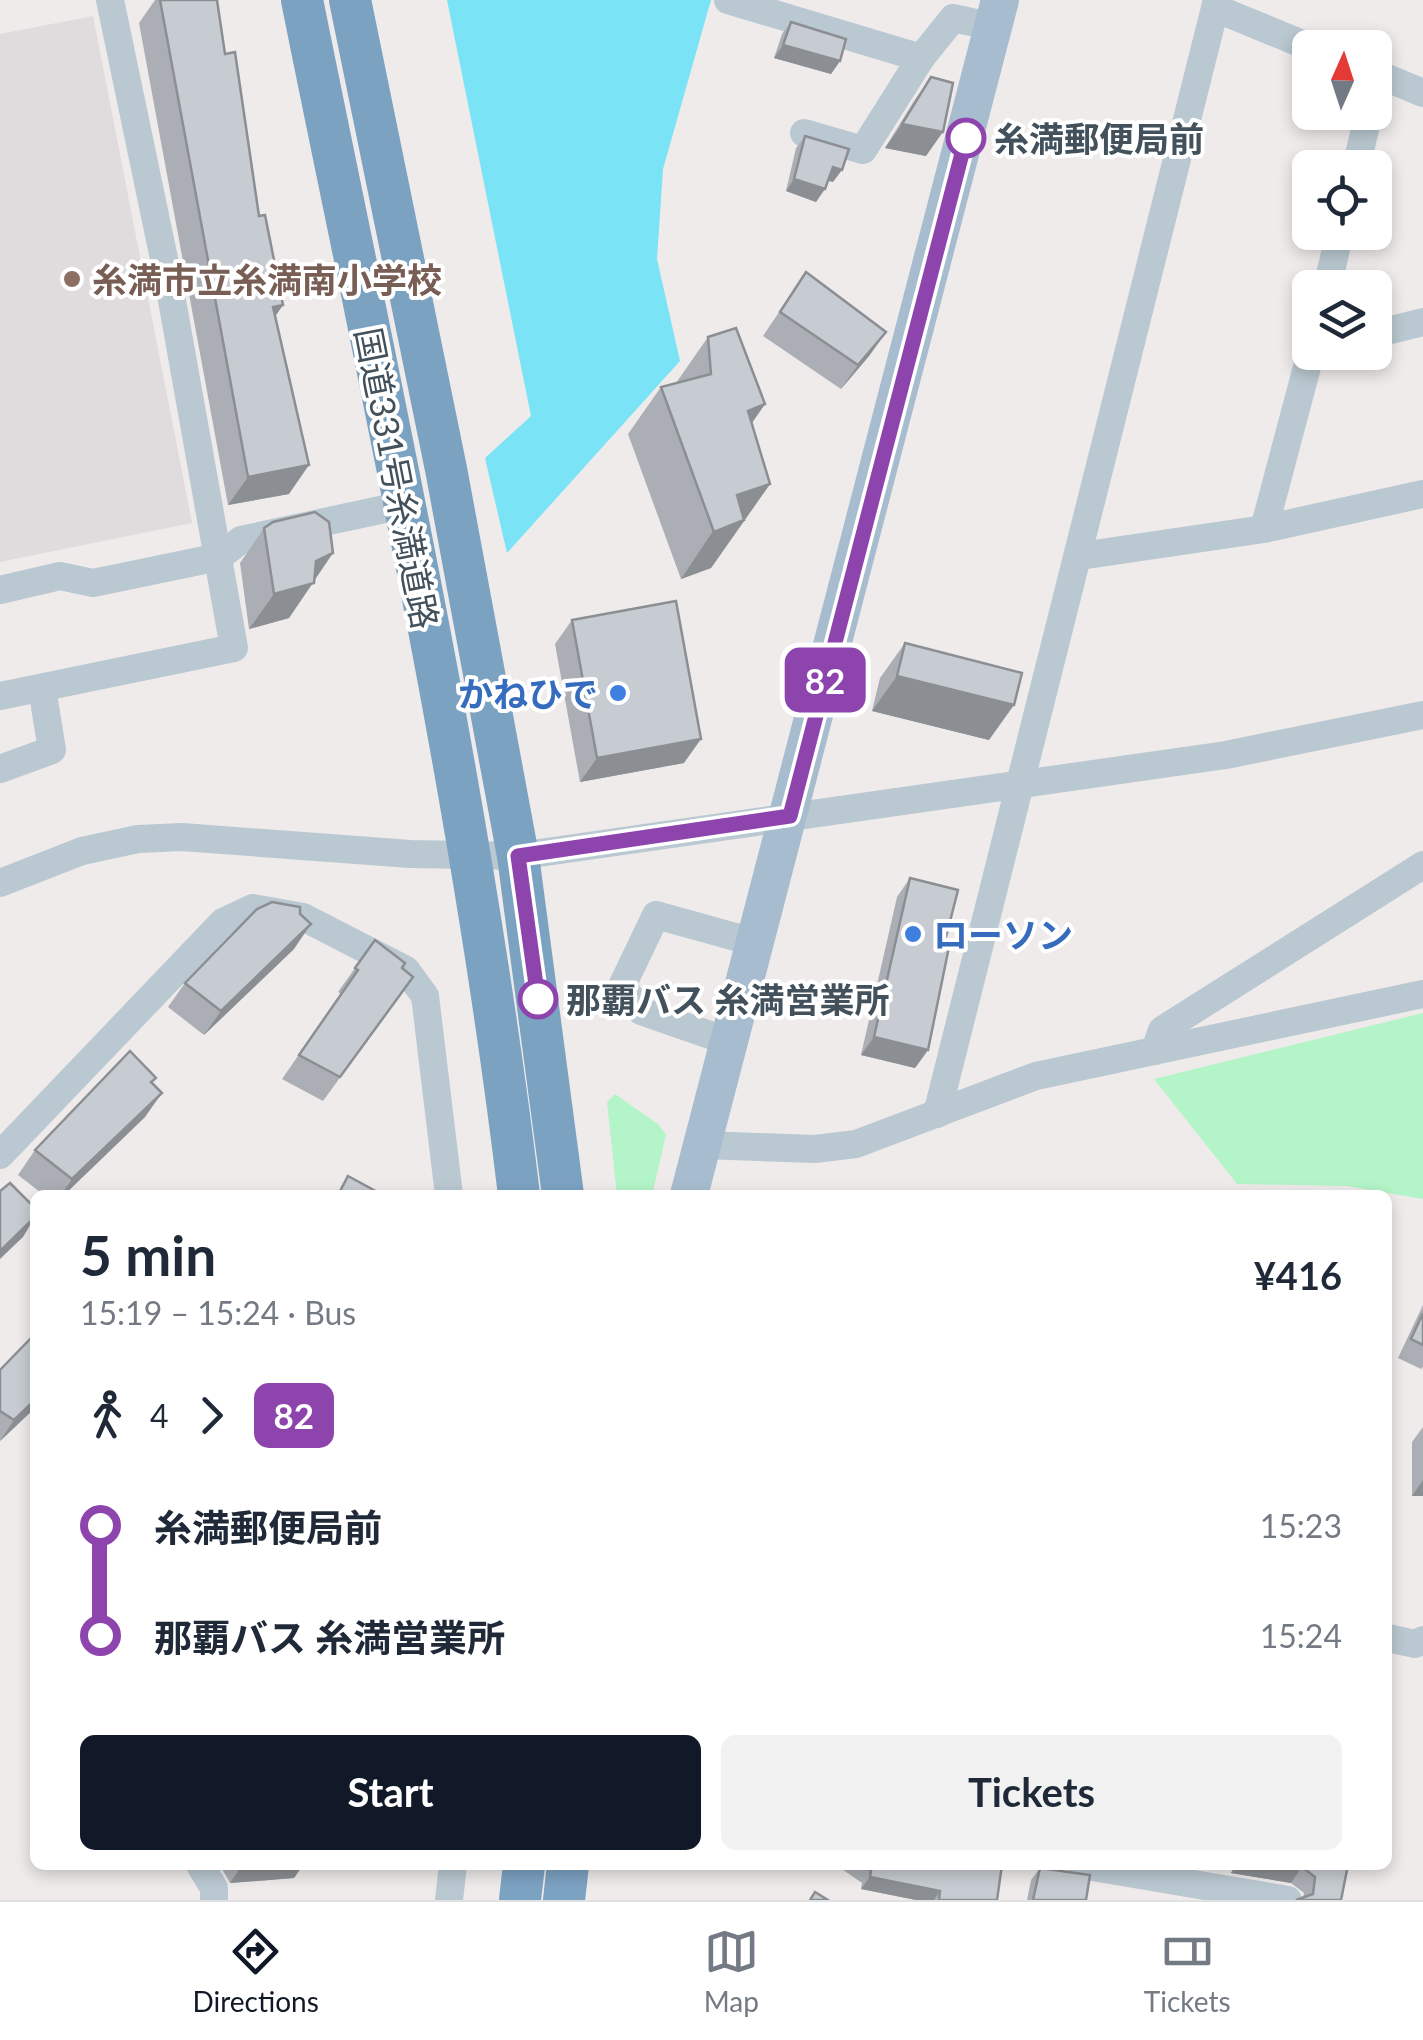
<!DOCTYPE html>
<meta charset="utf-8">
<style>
body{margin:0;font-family:Lato,"Noto Sans JP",sans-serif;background:#f2f2f3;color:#1f2937;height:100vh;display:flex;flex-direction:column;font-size:38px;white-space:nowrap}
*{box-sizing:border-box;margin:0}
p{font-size:32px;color:#747a83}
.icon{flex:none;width:55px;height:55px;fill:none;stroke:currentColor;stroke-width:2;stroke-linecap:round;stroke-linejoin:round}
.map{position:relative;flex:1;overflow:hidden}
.drawer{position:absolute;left:30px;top:1190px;width:1362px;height:680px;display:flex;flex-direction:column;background:#fff;border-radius:15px;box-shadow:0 5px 15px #0003}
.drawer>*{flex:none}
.badge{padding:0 20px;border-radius:15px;font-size:35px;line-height:65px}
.needle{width:65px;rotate:3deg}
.fabs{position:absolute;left:1292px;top:30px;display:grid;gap:20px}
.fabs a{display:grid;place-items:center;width:100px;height:100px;border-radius:15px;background:#fff;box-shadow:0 5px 15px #0003;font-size:50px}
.map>.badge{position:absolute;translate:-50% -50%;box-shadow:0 0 0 5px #fff}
.legs{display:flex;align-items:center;gap:15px;height:110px;padding:0 50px;font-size:32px}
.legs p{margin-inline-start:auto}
.overview{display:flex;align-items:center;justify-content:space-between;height:170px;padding:0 50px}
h1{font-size:55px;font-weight:700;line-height:75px}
.action{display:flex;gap:20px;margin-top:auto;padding:20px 50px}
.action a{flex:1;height:115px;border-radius:15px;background:#111827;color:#fff;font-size:40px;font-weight:700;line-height:115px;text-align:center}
.action a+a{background:#f2f2f3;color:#1f2937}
ul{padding:0 50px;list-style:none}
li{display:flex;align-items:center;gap:35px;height:110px;font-size:38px}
li i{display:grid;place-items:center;width:15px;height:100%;margin:0 12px;background:currentColor}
li i::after{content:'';width:25px;height:25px;margin:-12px;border:8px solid;border-radius:50%;background:#fff}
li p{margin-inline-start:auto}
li:first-child i{background:linear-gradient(#0000 50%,currentColor 0)}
li:last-child i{background:linear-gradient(currentColor 50%,#0000 0)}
.menu{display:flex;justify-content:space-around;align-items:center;height:140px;border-top:2px solid #e0e1e3;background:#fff;font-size:28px;color:#747a83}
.menu a{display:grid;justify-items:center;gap:5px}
.menu .active{color:#111827}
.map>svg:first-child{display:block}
.education{fill:#e0dcdd}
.green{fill:#b3f4c8}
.water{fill:#7ae3f6}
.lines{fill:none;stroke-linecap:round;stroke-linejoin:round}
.minor{stroke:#bac8d1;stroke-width:28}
.major{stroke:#a7bdcf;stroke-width:38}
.highway{stroke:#7ca2c2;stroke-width:42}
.wall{fill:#abafb5}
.shaded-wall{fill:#8b8f93}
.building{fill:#c7ccd2;stroke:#8b8f93;stroke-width:2.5}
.line-1-casing{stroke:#fff;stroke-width:22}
.line-1{stroke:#8e44ad;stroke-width:15}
.stop-1-dot{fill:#fff;stroke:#8e44ad;stroke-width:5}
.education-dot{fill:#8d6e63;stroke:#fff;stroke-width:4}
.shop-dot{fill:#3f7fe0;stroke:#fff;stroke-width:4}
.labels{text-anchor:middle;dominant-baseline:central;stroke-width:8;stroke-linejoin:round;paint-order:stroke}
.stop-label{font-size:35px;font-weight:bold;fill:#42515b;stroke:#fff;text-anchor:start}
.education-label{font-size:35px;font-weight:bold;fill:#785e54;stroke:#fff;text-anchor:start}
.street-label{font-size:35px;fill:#42515b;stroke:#fff}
.shop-label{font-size:35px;font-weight:bold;fill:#366cbe;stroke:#fff;text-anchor:end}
</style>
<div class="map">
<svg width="1423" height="1900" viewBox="0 0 1423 1900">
<rect width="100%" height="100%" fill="#efebeb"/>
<path class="education" d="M93,16L192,523L0,562V34Z"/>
<g class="green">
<path d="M1423,1013V1199L1347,1186L1237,1184L1154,1079Z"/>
<path d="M615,1094L659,1125L666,1135L652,1195H617L607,1102Z"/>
</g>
<path class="water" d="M447,0H711L663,169L657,259L680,361L507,553L485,458L531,416Z"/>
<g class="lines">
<g class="minor">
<path d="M728,0L921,58"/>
<path d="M1215,8L1312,48"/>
<path d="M1375,73L1423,93"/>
<path d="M804,133L863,150L921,58L953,18L994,27"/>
<path d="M1356,168L1369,112"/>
<path d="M1327,288L1340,232"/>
<path d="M1375,334L1423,322"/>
<path d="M1264,529L1311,352"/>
<path d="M1080,556L1264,529L1423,494"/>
<path d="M0,590L60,576L93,583L219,557L241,540L403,505"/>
<path d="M0,696L234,648L168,278L110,0"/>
<path d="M0,769L52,750L42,688"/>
<path d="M0,883L82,851L138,839L182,837L410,854L518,856L1226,755L1423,715"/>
<path d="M730,1042L641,1011L622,986L656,915L757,943"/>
<path d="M1155,1051L1162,1030L1423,865"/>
<path d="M937,1114L1217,0"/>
<path d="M702,1145L815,1149L856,1144L1036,1076L1423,994"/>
<path d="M0,1155L223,922L253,908L303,917L406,970L425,996L449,1195"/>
<path d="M1388,1638L1415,1644L1423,1640"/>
<path d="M200,1865L214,1888V1900"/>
<path d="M1081,1865L1288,1900"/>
<path d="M449,1900L453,1865"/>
</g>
<path class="major" d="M689,1195L1000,0"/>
<g class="highway">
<path d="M302,0C382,397 471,792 519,1195"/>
<path d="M350,0L446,469L518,856L563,1195"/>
<path d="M520,1900L524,1865"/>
<path d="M564,1900L568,1865"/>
</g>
</g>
<g class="wall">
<path d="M155,0H217L225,54L259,216L283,305L275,316L289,494L228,505L139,23Z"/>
<path d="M791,22L840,61L831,74L774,58L782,34Z"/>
<path d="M931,77L926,156L885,148L914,101Z"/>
<path d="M805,136L833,182L828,181L816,202L786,191L796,148Z"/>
<path d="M806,272L886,332L869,356L841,389L763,336Z"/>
<path d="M708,337L765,404L752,423L770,484L711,568L681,579L628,434L661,387L676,383Z"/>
<path d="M264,528L314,581L289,618L249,629L240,563Z"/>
<path d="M572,620L684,763L580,782L555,644Z"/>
<path d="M905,643L989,740L872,711L880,678Z"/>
<path d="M910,878L945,941L928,1050L915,1068L861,1055L897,897Z"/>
<path d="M375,940L402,968L396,1001L323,1101L282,1079L341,994L338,992Z"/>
<path d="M294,949L204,1035L168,1007L185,983Z"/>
<path d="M156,1078L152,1083L145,1117L64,1195H44L18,1175L35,1150Z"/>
<path d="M1423,1305V1367L1421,1369L1398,1358Z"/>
<path d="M35,1334V1408L0,1441V1370Z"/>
<path d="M1423,1427V1496H1412V1442Z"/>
<path d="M220,1865H303L294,1878L230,1883Z"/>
<path d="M836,1865H1002L997,1900H916L861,1889L862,1883Z"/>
<path d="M1235,1865H1348L1341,1900L1303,1898L1304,1893L1291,1883L1231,1873Z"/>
<path d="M1040,1868L1086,1900H1027L1031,1880Z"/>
</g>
<g class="shaded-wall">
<path d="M783,45L840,61L831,74L774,58Z"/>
<path d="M902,124L943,132L926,156L885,148Z"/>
<path d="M833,167L842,170L833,182L825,179Z"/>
<path d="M794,179L825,189L816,202L786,191Z"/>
<path d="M283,305L263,334L273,307Z"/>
<path d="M886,332L869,356L841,389L858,365Z"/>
<path d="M765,404L732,451L748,411Z"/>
<path d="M309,465L289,494L228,505L248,477Z"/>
<path d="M770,484L711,568L681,579L737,495Z"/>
<path d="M333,553L289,618L249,629L274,594L316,561Z"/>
<path d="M897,676L1014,705L989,740L872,711Z"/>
<path d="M701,739L684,763L580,782L597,758Z"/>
<path d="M311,924L294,949L204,1035L221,1011Z"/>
<path d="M874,1037L928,1050L915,1068L861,1055Z"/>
<path d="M162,1093L145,1117L64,1195H61L72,1179Z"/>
<path d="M35,1217L23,1237L0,1259V1251Z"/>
<path d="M35,1400V1408L0,1441L14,1420Z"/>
<path d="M1423,1480V1496H1412Z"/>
<path d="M303,1865L294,1878L230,1883L239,1870Z"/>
<path d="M1236,1865H1291L1302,1867L1291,1883L1231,1873Z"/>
<path d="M870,1877L940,1891L934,1900H916L861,1889Z"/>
</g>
<g class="building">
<path d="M160,0H217L225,54L235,52L259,216L265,215L283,305L273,307L309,465L248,477Z"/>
<path d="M791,22L846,39L840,61L783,45Z"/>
<path d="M931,77L953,83L943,132L902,124Z"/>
<path d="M805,136L849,149L842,170L833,167L825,189L794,179Z"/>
<path d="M806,272L886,332L858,365L780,312Z"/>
<path d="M736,328L765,404L748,411L770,484L737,495L744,520L714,532L661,387L711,374L708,337Z"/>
<path d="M315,512L329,522L333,553L316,561L314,583L274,594L264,528L273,522Z"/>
<path d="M676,601L701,739L597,758L572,620Z"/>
<path d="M905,643L1022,673L1014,705L897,676Z"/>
<path d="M910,878L958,890L945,941L950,942L928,1050L874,1037Z"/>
<path d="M272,902L300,907V914L311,924L221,1011L185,983L257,909Z"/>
<path d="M375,940L405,963L402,968L413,977L340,1077L299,1055L358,970L355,968Z"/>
<path d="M130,1051L156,1078L151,1082L162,1093L72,1179L35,1150Z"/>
<path d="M348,1176L381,1194V1195H338Z"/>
<path d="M10,1183L35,1208V1217L0,1251V1191Z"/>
<path d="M1423,1313V1345L1411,1339Z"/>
<path d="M35,1334V1400L14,1420L0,1411V1370Z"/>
<path d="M236,1865H303L239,1870Z"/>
<path d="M862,1865H1002L997,1900H939L940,1891L870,1877L871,1871Z"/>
<path d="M1291,1865H1348L1341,1900H1296L1313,1894L1315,1877L1302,1867Z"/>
<path d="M1040,1868L1090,1875L1086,1900H1033Z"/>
<path d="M815,1892L828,1900H810Z"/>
</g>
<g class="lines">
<defs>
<path id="line-1" d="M538,999L518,856L790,816L966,138"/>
</defs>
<use href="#line-1" class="line-1-casing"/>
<use href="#line-1" class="line-1"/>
</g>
<g class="stop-1-dot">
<circle cx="966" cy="138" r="18"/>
<circle cx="538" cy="999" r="18"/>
</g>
<circle class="education-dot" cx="72" cy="279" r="10"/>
<g class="shop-dot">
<circle cx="618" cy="693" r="10"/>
<circle cx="913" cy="934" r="10"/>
</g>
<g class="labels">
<g class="stop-label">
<text x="994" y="138">糸満郵便局前</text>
<text x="566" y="999">那覇バス 糸満営業所</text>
</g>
<g class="education-label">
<text x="92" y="279">糸満市立糸満南小学校</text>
</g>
<g class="street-label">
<text transform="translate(398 478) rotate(79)">国道331号糸満道路</text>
</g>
<g class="shop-label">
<text x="598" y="693">かねひで</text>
<text x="933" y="934" text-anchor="start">ローソン</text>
</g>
</g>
</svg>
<div class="fabs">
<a><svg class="needle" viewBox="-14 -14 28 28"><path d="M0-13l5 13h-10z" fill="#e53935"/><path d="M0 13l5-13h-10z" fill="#747a83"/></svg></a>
<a><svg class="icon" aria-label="locate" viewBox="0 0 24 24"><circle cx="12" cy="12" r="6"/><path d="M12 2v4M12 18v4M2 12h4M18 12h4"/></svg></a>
<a><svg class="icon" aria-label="layers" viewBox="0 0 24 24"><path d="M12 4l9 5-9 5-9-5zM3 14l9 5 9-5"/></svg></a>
</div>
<b class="badge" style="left:825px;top:680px;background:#8e44ad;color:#fff">82</b>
<section class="drawer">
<div class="overview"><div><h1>5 min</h1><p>15:19 – 15:24 · Bus</p></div><b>¥416</b></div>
<div class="legs"><svg class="icon" aria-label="walk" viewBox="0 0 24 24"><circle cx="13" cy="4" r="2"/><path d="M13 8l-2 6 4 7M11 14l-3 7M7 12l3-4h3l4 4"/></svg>4<svg class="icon" aria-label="forward" viewBox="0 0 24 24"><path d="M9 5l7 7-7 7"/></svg><b class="badge" style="background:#8e44ad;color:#fff">82</b></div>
<ul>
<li><i style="color:#8e44ad"></i><b>糸満郵便局前</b><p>15:23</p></li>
<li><i style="color:#8e44ad"></i><b>那覇バス 糸満営業所</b><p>15:24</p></li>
</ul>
<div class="action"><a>Start</a><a>Tickets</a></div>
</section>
</div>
<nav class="menu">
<a class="active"><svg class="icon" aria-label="directions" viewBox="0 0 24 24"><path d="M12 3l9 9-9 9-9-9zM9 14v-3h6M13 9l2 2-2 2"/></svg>Directions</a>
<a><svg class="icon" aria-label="map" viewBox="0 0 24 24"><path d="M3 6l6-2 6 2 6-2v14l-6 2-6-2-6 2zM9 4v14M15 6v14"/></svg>Map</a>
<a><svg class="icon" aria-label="tickets" viewBox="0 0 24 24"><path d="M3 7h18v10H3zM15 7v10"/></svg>Tickets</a>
</nav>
